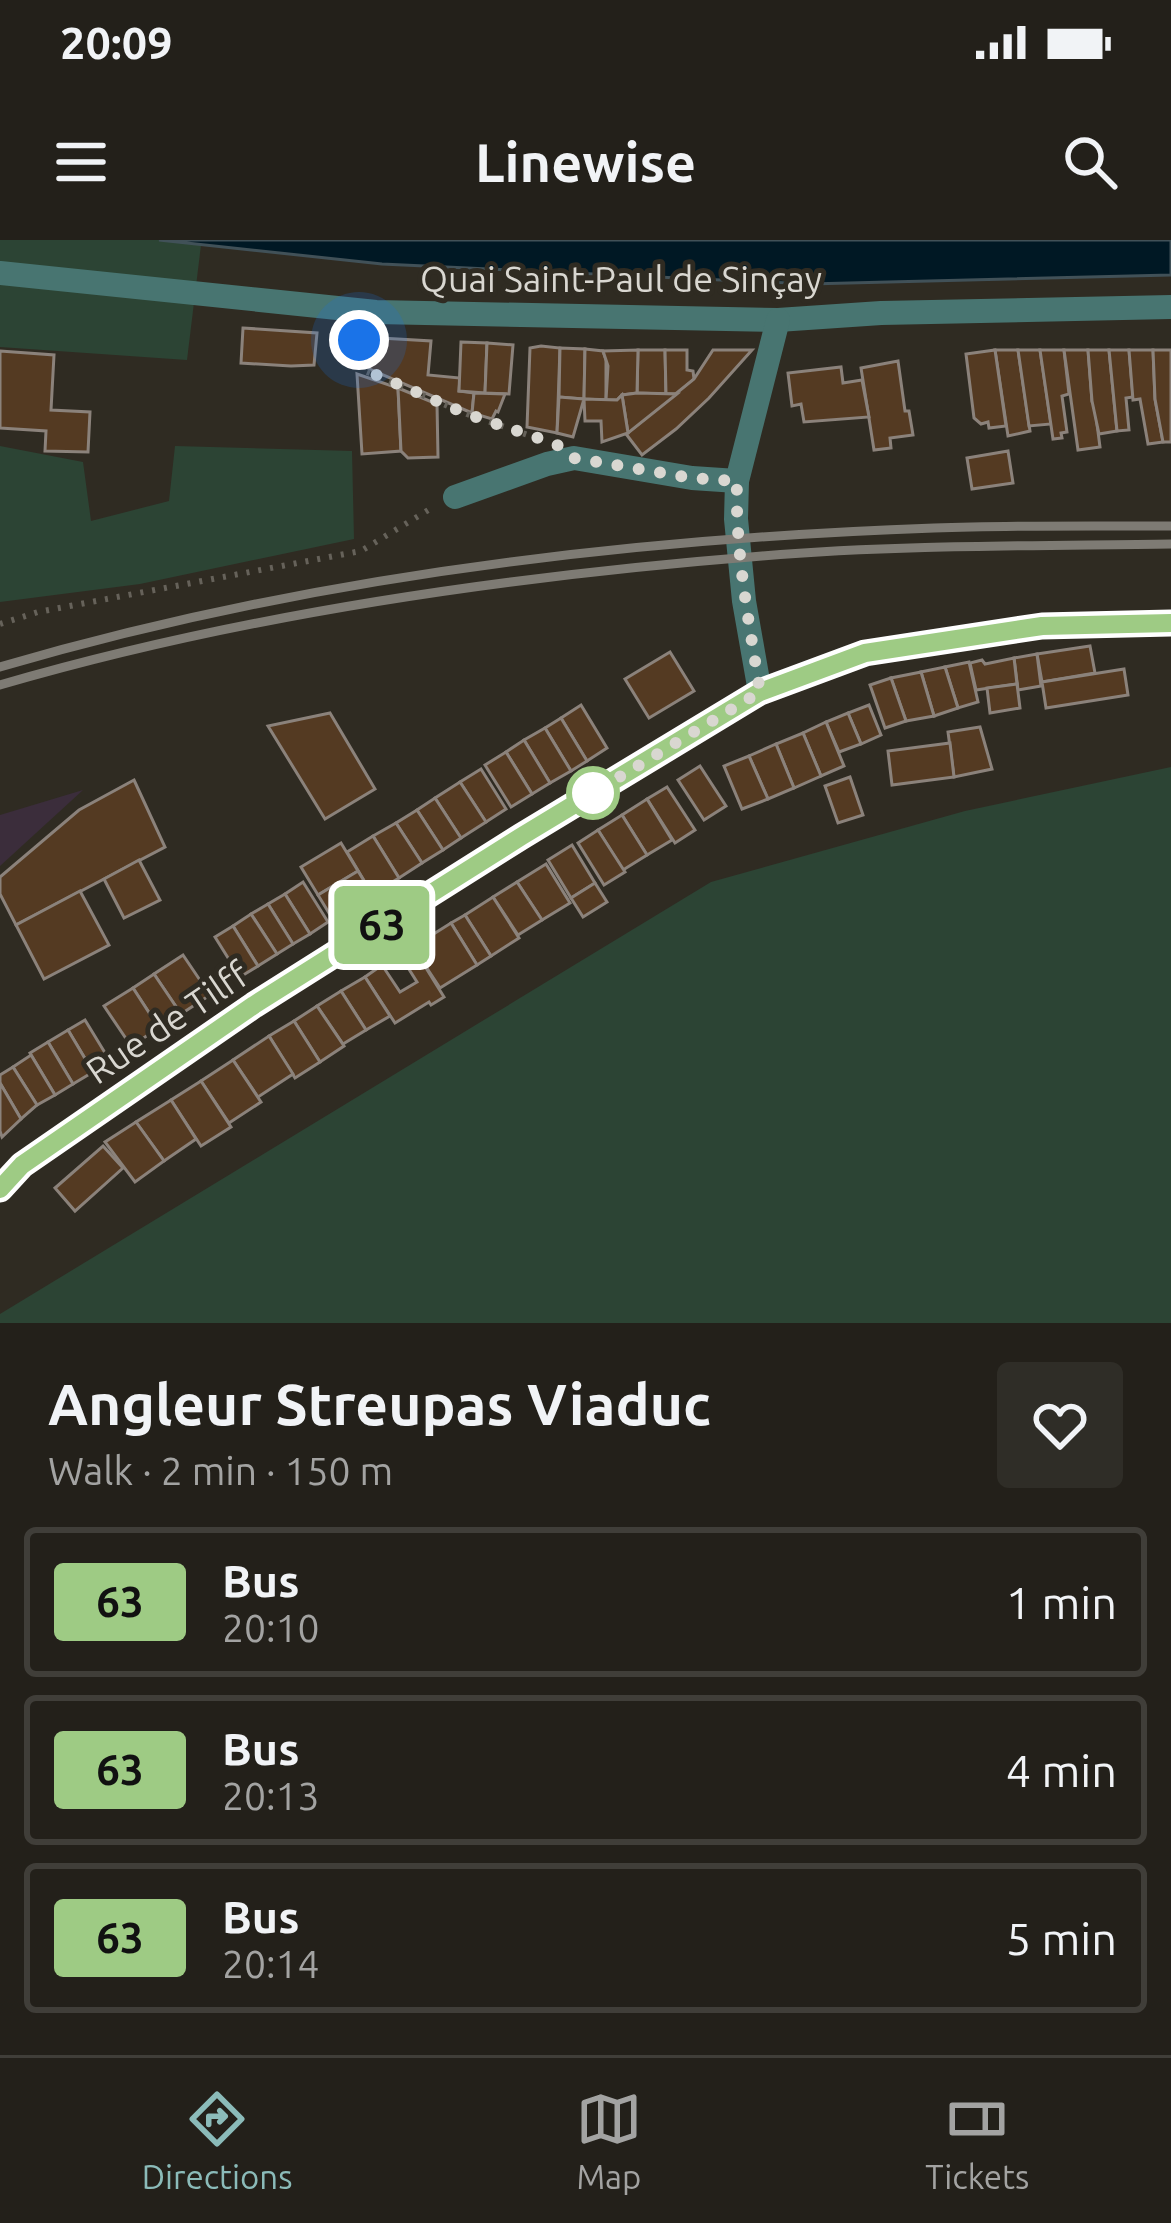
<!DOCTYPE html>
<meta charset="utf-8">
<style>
body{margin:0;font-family:Ubuntu,sans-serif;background:#2f2d27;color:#f1f3f6;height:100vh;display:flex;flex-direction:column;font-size:45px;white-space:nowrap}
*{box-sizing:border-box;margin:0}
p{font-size:39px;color:#a3a3a2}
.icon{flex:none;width:66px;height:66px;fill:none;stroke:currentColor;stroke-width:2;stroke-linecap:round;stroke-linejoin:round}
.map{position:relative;height:1083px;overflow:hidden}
.sheet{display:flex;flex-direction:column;background:#23201a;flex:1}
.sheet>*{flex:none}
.badge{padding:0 24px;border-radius:9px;font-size:42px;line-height:78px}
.you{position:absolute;width:60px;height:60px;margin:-30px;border:9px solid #fff;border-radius:50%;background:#1a73e8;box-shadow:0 0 0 18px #1a73e833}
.map>.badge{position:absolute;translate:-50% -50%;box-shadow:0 0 0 6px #fff}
.round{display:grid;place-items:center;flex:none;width:126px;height:126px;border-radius:12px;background:#2f2d27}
.headline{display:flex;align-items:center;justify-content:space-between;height:204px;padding:0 48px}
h1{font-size:57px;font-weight:700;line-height:90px}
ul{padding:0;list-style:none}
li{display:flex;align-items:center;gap:36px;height:150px;margin:0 24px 18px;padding:0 24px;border:6px solid #403e39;border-radius:12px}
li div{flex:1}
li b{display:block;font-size:45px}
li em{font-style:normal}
li .badge{min-width:132px;font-weight:700;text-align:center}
.status{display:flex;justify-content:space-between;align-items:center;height:84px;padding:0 60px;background:#23201a;direction:ltr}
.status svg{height:33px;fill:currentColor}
header{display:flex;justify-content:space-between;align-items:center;height:156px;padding:0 48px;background:#23201a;font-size:54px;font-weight:700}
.tab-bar{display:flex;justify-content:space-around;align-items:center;height:168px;border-top:3px solid #403e39;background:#23201a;font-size:33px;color:#a3a3a2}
.tab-bar a{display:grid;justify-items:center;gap:6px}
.tab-bar .active{color:#8bbbb9}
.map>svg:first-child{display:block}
.industrial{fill:#3b2d3b}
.green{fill:#2c4434}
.water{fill:#001824;stroke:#415158;stroke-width:3}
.building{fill:#543a22;stroke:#8b827b;stroke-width:3}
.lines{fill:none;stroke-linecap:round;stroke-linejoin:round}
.path{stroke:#66625a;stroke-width:6;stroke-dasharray:3 9;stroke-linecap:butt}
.street{stroke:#487571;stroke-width:24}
.secondary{stroke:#539e98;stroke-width:24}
.rail{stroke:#7e7b74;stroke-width:9}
.line-casing{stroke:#fff;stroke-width:27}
.line{stroke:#9ecb84;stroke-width:18}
.walk{stroke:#d9d7d1;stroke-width:12;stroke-dasharray:0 21.6}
.stop-dot{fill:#fff;stroke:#9ecb84;stroke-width:6}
.labels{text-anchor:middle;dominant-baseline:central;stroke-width:10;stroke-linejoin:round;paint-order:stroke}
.street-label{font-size:36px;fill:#d9d7d1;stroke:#2f2b22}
</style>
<div class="status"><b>20:09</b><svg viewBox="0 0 49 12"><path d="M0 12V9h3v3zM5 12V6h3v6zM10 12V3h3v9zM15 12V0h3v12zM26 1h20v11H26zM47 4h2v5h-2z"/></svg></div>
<header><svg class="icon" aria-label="menu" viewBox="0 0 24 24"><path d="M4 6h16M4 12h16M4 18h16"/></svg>Linewise<svg class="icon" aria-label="search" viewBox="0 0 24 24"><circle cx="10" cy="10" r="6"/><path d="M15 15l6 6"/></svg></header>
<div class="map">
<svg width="1171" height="1083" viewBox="0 0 1171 1083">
<rect width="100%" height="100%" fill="#2f2b22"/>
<path class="industrial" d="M83,550L0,626V575Z"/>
<g class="green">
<path d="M0,0H162L201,5L187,120L0,107Z"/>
<path d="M0,206L83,222L91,281L169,261L175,206L352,211L354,299L140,344L0,362Z"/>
<path d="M1171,527V1083H0V1074L711,642L965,571Z"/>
</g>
<path class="water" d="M159,0H1171V35L809,44L382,24Z"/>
<g class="building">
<path d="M243,88L317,93L314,125L291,126L241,123Z"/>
<path d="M363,97L431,101L428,135L460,138L459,151L474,153L472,173L369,129Z"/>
<path d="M461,102L487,103L485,153L459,151Z"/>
<path d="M487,103L513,105L509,154L485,153Z"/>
<path d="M541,106L560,108L557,193L527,187L530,108Z"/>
<path d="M560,108L585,109L584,159L559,157Z"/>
<path d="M585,109L603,111L606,120V160L584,159Z"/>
<path d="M638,110H665L666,154L637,153Z"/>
<path d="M638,110L637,153L622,155L617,160H606L608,126L603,111Z"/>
<path d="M665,110H687V130L693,131L694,139L677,154H666Z"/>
<path d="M713,110H752L709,158L676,189L642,215L626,194L694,139Z"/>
<path d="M995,110H1018L1030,191L1008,196Z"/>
<path d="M995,110L1006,186L989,188L988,182L981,184L974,178L966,114Z"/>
<path d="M1018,110H1040L1051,184L1029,186Z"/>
<path d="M1040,110H1064L1069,154L1062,156L1067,192L1061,193L1062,198L1053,199Z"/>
<path d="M1064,110H1088L1092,161H1094L1100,207L1078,210Z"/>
<path d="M1088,110H1109L1117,191L1099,194L1092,161Z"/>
<path d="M1109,110H1129L1133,157L1126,158L1129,190L1117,191Z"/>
<path d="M1129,110H1153L1155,159L1163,202L1148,204L1140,159L1133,160Z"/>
<path d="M1153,110H1171V202H1163L1155,159Z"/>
<path d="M0,111L54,115L51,170L90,172L88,212L45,211L46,191L0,188Z"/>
<path d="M898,121L905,171H909L913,195L890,198L891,208L874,210L861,128Z"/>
<path d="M841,127L843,143L862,140L869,177L804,182L801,164L792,166L788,133Z"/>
<path d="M357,134L398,148L401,211L362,214Z"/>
<path d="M398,148L437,164L438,217L408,218L401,211Z"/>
<path d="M474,153L505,154L498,172L496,171L492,179L472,173Z"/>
<path d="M637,153L677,154L628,193L622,155Z"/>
<path d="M622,155L628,193L602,202L601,181H585L584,159L617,160Z"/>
<path d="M559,157L584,159L573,197L557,193Z"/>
<path d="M1008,211L1013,243L972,249L967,218Z"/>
<path d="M1090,406L1095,433L1042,442L1037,414Z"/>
<path d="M670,412L694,451L649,478L625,439Z"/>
<path d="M1037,414L1041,446L1018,450L1014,418Z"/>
<path d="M1014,418L1017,444L976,450L970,423L982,420L985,424Z"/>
<path d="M969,422L978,462L958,468L945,427Z"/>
<path d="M945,427L958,468L934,476L921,432Z"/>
<path d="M1124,429L1128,455L1046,468L1042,442Z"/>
<path d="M921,432L934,476L906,481L891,438Z"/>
<path d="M891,438L906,481L885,488L870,445Z"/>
<path d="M1017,444L1020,468L990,473L987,448Z"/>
<path d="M581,465L607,508L587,521L561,478Z"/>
<path d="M869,465L881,495L861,504L848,473Z"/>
<path d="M330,473L375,549L325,579L268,486Z"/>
<path d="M848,473L861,504L839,512L826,482Z"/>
<path d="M561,478L587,521L571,531L545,488Z"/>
<path d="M826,482L844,526L821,536L803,493Z"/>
<path d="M980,487L992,529L954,537L948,492Z"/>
<path d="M545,488L571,531L550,543L524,500Z"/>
<path d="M803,493L821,536L794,548L776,504Z"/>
<path d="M524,500L550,543L532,554L506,512Z"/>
<path d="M950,503L954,537L892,545L888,511Z"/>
<path d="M776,504L794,548L768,559L749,516Z"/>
<path d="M506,512L532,554L511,567L485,525Z"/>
<path d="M749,516L768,559L742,569L724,526Z"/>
<path d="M700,526L726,566L704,580L678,540Z"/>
<path d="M481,529L506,569L486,582L460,542Z"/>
<path d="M850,537L863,575L838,583L825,546Z"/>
<path d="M134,540L165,607L16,685L0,654V637L79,570Z"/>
<path d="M460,542L486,582L461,598L435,558Z"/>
<path d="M667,547L695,590L675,603L647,559Z"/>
<path d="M435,558L461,598L443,610L417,570Z"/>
<path d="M647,559L672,600L647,615L622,575Z"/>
<path d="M417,570L443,610L422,623L396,583Z"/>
<path d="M622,575L647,615L623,630L598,590Z"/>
<path d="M396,583L422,623L399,638L373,596Z"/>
<path d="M598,590L625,632L604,645L578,603Z"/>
<path d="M373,596L399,638L372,654L347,612Z"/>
<path d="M341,603L358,631L318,655L301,627Z"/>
<path d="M572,605L595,643L571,658L548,620Z"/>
<path d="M139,620L160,660L124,678L104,639Z"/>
<path d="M546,624L570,663L542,680L517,642Z"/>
<path d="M358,631L372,654L332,678L318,655Z"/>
<path d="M303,642L328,682L310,694L285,654Z"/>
<path d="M517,642L542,680L518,695L493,657Z"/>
<path d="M595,643L607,662L583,677L571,658Z"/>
<path d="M80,651L109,705L44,739L16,685Z"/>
<path d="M285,654L310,694L293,704L268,664Z"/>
<path d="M493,657L519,698L491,716L465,675Z"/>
<path d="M268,664L293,704L277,714L251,674Z"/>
<path d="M251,674L277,714L258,726L233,686Z"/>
<path d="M465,675L491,716L477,725L451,683Z"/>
<path d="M451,683L477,725L440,748L413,707Z"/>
<path d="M233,686L258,726L240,737L215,697Z"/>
<path d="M413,707L444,757L431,765L429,762L395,783L365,737L382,725L400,752L417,742L400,715Z"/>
<path d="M183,715L210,755L181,774L154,734Z"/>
<path d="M154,734L181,774L159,788L133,748Z"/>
<path d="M365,737L390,776L366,790L341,751Z"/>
<path d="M133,748L159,788L131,806L104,766Z"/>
<path d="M341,751L366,790L343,804L317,766Z"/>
<path d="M317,766L344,806L320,822L294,781Z"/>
<path d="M85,780L110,821L93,832L68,790Z"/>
<path d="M294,781L320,822L295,838L269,796Z"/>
<path d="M68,790L93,832L73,844L48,802Z"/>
<path d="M269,796L293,834L258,857L233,820Z"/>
<path d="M48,802L73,844L55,855L30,813Z"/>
<path d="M31,815L55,855L37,865L13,827Z"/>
<path d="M233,820L261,862L229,883L201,841Z"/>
<path d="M13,827L37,865L21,879L0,843V835Z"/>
<path d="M201,841L231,887L201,906L171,860Z"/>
<path d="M0,843L21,879L2,897L0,891Z"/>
<path d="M171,860L196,899L164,921L136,882Z"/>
<path d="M136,882L164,921L135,942L105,902Z"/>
<path d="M103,906L123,928L75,971L55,948Z"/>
</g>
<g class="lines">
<g class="path">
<path d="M358,98L365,131L467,174L534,197"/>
<path d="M0,384L38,372L361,311L430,269"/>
</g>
<g class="street">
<path d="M0,33L376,72L778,80L881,73L1171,67"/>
<path d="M455,257L547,224L574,218L692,238L737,241"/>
<path d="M760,452L744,361L736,279L737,241L778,80"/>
</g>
<path class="secondary" d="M0,949L22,925L254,765L522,596L760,452L865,413L1042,386L1171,383"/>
<g class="rail">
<path d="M0,427C303,338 620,299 934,288C1013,285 1092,286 1171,286"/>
<path d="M0,445C243,374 510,336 762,316C897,305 1035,306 1171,304"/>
</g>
</g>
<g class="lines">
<defs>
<path id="line" d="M0,949L22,925L254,765L522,596L760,452L865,413L1042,386L1171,383"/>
</defs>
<use href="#line" class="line-casing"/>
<use href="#line" class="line"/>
<path class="walk" d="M359,100L365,130L467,174L556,204L574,218L692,238L737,241C735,312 749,381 760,452L593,553"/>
</g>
<circle class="stop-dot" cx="593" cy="553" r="24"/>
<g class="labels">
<g class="street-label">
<text x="621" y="38">Quai Saint-Paul de Sinçay</text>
<text transform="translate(167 782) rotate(-34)">Rue de Tilff</text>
</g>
</g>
</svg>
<div class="you" style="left:359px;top:100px"></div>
<b class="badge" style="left:382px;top:685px;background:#9ecb84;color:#111">63</b>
</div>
<section class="sheet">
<div class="headline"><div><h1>Angleur Streupas Viaduc</h1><p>Walk · 2 min · 150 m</p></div><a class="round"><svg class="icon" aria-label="heart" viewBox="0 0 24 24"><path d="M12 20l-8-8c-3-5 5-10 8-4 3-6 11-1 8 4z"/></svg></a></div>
<ul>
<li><span class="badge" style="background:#9ecb84;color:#111">63</span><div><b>Bus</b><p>20:10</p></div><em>1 min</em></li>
<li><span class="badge" style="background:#9ecb84;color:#111">63</span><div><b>Bus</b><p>20:13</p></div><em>4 min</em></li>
<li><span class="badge" style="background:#9ecb84;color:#111">63</span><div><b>Bus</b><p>20:14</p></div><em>5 min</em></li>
</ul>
</section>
<nav class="tab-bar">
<a class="active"><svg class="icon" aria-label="directions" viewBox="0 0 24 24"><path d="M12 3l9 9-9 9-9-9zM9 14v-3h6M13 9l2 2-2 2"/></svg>Directions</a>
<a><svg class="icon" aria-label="map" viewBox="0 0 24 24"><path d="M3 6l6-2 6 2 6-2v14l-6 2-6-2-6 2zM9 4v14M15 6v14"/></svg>Map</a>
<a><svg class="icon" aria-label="tickets" viewBox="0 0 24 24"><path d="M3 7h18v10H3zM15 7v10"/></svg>Tickets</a>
</nav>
